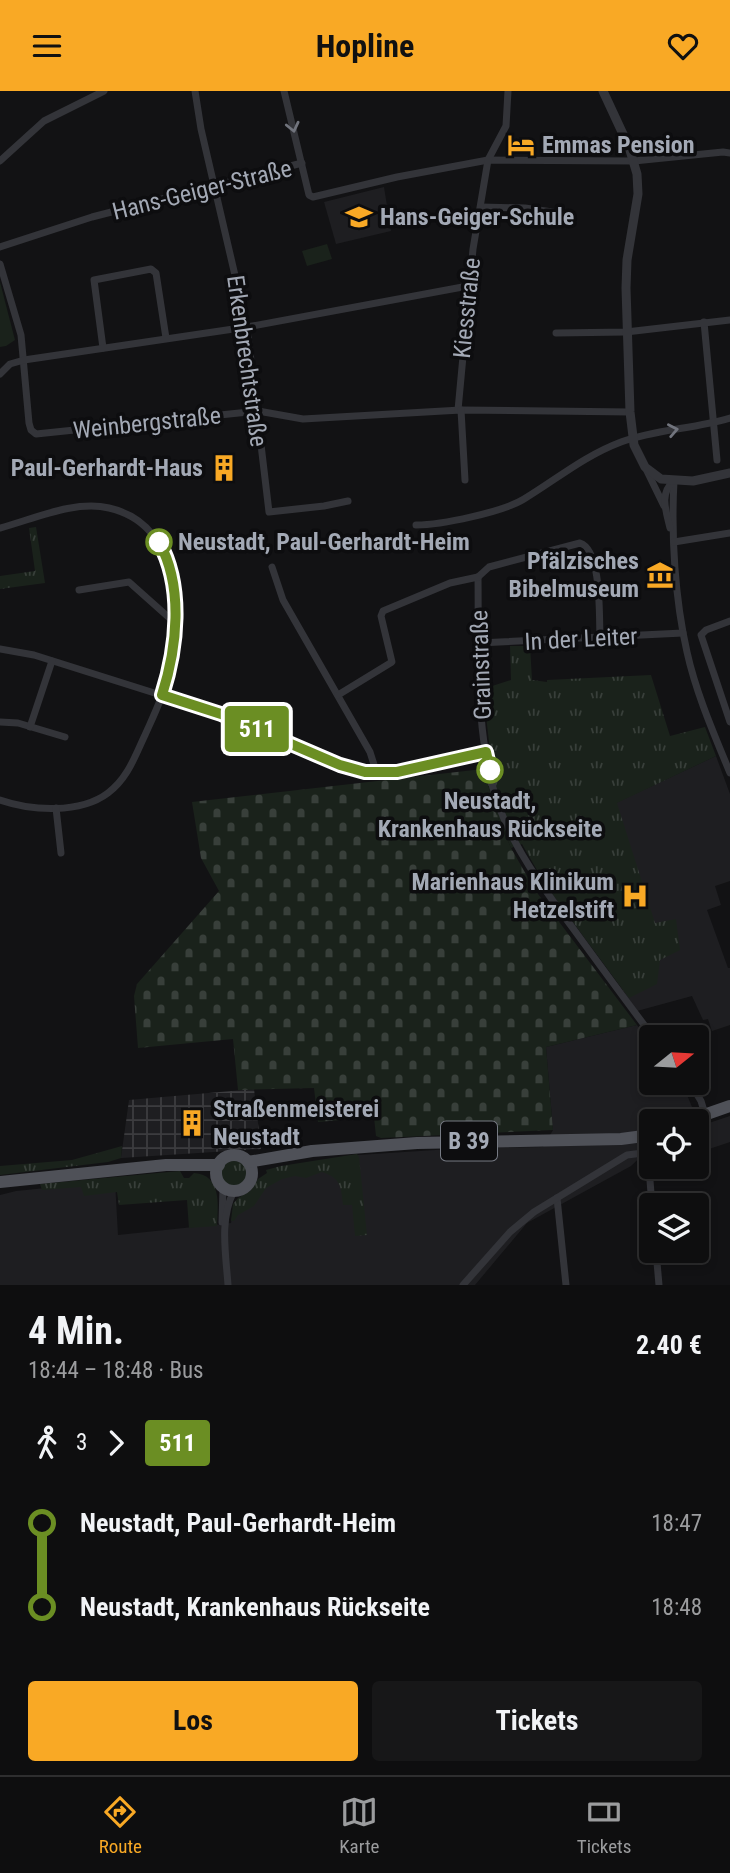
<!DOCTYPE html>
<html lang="de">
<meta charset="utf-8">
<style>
body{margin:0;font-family:"Roboto Condensed",sans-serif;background:#171718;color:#f1f3f6;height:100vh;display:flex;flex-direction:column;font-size:26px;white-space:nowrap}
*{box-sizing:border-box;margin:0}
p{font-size:23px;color:#9b9c9e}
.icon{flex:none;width:38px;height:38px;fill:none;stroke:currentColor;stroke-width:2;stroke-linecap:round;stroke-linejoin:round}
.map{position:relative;height:1194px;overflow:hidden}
.drawer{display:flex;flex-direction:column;background:#0e0e0f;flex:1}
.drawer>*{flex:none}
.badge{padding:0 14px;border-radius:5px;font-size:24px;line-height:46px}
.needle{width:46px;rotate:72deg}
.fabs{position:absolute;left:639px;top:934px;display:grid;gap:14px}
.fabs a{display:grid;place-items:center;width:70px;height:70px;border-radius:7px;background:#0e0e0f;box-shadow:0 4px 10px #0003,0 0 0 2px #2e2e2f;font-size:35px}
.map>.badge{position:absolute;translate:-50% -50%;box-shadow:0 0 0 4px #fff}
.legs{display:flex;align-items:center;gap:10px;height:77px;padding:0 28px;font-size:23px}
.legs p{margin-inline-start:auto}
.overview{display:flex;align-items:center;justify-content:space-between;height:119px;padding:0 28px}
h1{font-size:38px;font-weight:700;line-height:52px}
.cta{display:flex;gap:14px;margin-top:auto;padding:14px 28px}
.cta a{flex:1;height:80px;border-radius:7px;background:#f9a925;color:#111;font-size:28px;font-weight:700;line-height:80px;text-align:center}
.cta a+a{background:#171718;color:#f1f3f6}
ul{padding:0 28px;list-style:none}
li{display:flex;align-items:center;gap:24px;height:84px;font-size:26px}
li i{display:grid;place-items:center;width:10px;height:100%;margin:0 9px;background:currentColor}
li i::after{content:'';width:18px;height:18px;margin:-9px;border:5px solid;border-radius:50%;background:#0e0e0f}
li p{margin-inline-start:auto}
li:first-child i{background:linear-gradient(#0000 50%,currentColor 0)}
li:last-child i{background:linear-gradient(currentColor 50%,#0000 0)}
header{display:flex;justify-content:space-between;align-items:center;height:91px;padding:0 28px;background:#f9a925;color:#111;font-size:32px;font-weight:700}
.menu{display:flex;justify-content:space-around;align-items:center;height:98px;border-top:2px solid #2e2e2f;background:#0e0e0f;font-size:19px;color:#9b9c9e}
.menu a{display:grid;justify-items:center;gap:4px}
.menu .current{color:#f9a925}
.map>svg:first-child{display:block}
.built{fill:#1e1e21}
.industrial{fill:url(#industrial-grid)}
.grass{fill:url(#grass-tufts)}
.cemetery{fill:url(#cemetery-stones)}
.pitch{fill:#1a221b}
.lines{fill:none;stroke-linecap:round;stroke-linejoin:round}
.minor{stroke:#333439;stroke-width:7}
.tertiary{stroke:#333439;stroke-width:9}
.primary{stroke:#4f5158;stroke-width:12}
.oneway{stroke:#71747d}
.line-1-casing{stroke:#fff;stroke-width:16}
.line-1{stroke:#6b8e23;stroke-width:10}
.stop-1-dot{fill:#fff;stroke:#6b8e23;stroke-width:3.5}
.labels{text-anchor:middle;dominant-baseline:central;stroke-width:7;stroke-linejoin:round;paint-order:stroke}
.shield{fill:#0d0d0f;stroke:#767a83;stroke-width:2}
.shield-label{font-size:23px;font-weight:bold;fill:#a3a9b5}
.poi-label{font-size:24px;font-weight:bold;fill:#a3a9b5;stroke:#0d0d0f;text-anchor:start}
.street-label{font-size:24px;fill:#a3a9b5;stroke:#0d0d0f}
.stop-label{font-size:24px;font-weight:bold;fill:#a3a9b5;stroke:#0d0d0f;text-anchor:start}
</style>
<header><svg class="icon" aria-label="menu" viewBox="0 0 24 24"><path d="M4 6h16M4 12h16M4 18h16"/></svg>Hopline<svg class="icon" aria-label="heart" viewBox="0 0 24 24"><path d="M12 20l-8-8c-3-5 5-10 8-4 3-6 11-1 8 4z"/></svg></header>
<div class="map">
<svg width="730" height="1194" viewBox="0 0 730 1194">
<defs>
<pattern id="industrial-grid" width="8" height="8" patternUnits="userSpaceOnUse" patternTransform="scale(1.75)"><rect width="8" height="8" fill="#1e1e21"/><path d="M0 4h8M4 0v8" fill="none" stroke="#3c3c3f"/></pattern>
<pattern id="grass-tufts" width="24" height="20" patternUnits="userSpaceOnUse" patternTransform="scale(1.75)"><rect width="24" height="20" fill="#1a221b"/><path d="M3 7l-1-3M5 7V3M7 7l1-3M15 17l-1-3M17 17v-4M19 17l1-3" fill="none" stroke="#383f3a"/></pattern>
<pattern id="cemetery-stones" width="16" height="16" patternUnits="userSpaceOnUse" patternTransform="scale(1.75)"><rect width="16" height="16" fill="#1a221b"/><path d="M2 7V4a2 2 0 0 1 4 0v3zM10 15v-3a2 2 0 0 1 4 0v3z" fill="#383f3a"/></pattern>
</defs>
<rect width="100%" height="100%" fill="#121214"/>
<g class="built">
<path d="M384,96L391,140L336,153L324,111Z"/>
<path d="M716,665L730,703V790L715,795L721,814L707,819L728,877H730V934L712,940L708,928L703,929L692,905L637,920L619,893L545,793L603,718Z"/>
<path d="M637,934L651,952V992H682L700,1035L730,1025V1051L697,1062L696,1031H651V1056L631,1075L527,1132L475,1194H0V1104L16,1100L115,1090L118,1144L231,1132L233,1118L240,1106L283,1077L358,1064L466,1057L543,1056L553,1039L546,956Z"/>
</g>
<path class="industrial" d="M254,998L261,1058L121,1067L129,1009Z"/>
<g class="grass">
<path d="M36,436L45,492L0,498V485L35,480L29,437Z"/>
<path d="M510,555H530L532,589L547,591V589L651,584L670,645L705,636L716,665L617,712L655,832L676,828L680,859L660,869L657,893L629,907L545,793L522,753L511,757L495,720L484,679L492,677L483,598L511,589Z"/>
<path d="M122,1055L121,1067L108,1071L0,1084V1075L72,1069Z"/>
<path d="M357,1063L359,1066L367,1144L355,1145L352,1114H343C341,1096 341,1087 322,1081L306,1087L295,1085L282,1088L266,1097L254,1115L238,1124L234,1130H231L233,1113L238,1107L250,1100L258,1088L267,1082L266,1079L281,1075Z"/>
<circle cx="234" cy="1083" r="13"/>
<path d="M180,1080L184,1087H189L194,1082C222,1084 218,1114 217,1135L189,1137L187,1109L119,1114L117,1101L84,1105L81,1096L42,1099L40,1093Z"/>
</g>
<path class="cemetery" d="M492,677L484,679L495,720L511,757L535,799L637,934L546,956L553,1039L381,1047L376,1045L374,1026L318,1031L314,997L238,999L233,948L138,957L134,905L137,893L219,800L201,767L192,711Z"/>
<g class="pitch">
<path d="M327,153L332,168L307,175L302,160Z"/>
<path d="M0,191L15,249L6,255L0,256Z"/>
</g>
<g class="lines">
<g class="minor">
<path d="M195,0L201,38L247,236L269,421L324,415L348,410"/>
<path d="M284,0L309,104L313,106L397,86L488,69L634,70L723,61L730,62"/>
<path d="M0,70L44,30L104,0"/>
<path d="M481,116L525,117L559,122"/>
<path d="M0,156L92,126L302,72"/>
<path d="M0,173L21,244L29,332L31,339L36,343L258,320L303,328L461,319L630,321"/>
<path d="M704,231L717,369"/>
<path d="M556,242L626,241L730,229"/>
<path d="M103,257L94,189L151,178L156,182L166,247"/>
<path d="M0,283L10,273L24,269L247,236L468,195"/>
<path d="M458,319L473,158L488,69L506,35L508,0"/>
<path d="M461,319L465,389"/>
<path d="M646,378L664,415"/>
<path d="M674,390C671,445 675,508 687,561C696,602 714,643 730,682"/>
<path d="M416,434C441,434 503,421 524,408C557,388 584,365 621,351C656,338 694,338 730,327"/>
<path d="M0,437C34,428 74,409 109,417C184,434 182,531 167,589C162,608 153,626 145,644C135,665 128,687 108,702C80,723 32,720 0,709"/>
<path d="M670,437C666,420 659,402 674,390"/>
<path d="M674,451L730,442"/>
<path d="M272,476L283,509L370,661L377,683"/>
<path d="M478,486C479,558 474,651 500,718C516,761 545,799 572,836C599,873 626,910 654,947"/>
<path d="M478,486L489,476L580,452C602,459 599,526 600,547"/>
<path d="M79,499L129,491L175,532"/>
<path d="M730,530L706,539L701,544L730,631"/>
<path d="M479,552L683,542"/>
<path d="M0,558L34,564L221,623L340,674L365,681H396L486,661"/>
<path d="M338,604L392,571L381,525L383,520L450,492L478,486"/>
<path d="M0,631L18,632L65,646"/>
<path d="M30,636L52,570"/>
<path d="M56,717L61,762"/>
<path d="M690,992L701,1010L705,1023"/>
<path d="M557,1107L566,1194"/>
<path d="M222,1131L223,1096"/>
<path d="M656,1160L659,1194"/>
<path d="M228,1194C226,1164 219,1128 234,1100"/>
<path d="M463,1194L510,1141L534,1121L627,1064L643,1062L648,1064L652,1115"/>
</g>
<g class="tertiary">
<path d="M603,0L629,56L637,83L638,103L627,169L626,197L630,321L634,354L645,376L661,388L693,390L730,382"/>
<path d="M648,1064L650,1044"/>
</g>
<g class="primary">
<path d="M684,1031L730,1015"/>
<circle cx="234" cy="1082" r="18"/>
<path d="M248,1071L312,1060L417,1052L621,1048L651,1044"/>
<path d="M0,1091L166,1074H219"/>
</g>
</g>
<defs><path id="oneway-chevron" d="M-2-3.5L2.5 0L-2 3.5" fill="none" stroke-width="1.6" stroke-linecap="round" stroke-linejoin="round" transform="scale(1.75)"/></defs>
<g class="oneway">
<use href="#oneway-chevron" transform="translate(293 36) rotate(77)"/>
<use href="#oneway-chevron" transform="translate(673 339) rotate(-11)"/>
</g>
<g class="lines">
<defs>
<path id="line-1" d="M159,451C184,496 177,557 162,604L221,623L340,674L365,681H397L486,661L490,679"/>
</defs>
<use href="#line-1" class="line-1-casing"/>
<use href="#line-1" class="line-1"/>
</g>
<defs>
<symbol id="hotel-bare" viewBox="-9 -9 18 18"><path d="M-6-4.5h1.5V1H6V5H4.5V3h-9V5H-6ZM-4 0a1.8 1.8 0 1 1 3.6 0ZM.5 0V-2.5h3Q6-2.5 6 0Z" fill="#f9a925" stroke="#0d0d0f" stroke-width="2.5" paint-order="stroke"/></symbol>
<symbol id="school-bare" viewBox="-9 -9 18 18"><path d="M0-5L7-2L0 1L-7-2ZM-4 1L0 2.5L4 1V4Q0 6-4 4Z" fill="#f9a925" stroke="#0d0d0f" stroke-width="2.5" paint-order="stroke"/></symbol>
<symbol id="building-bare" viewBox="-9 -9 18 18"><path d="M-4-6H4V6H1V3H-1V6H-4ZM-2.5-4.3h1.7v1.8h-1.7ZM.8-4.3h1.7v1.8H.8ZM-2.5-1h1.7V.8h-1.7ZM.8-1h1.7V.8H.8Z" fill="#f9a925" stroke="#0d0d0f" stroke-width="2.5" paint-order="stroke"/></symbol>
<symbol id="museum-bare" viewBox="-9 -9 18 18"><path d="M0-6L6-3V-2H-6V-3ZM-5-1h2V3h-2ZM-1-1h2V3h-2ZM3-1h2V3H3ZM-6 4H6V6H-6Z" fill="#f9a925" stroke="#0d0d0f" stroke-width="2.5" paint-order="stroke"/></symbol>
<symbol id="hospital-bare" viewBox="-9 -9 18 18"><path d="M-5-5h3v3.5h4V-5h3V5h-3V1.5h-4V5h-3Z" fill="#f9a925" stroke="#0d0d0f" stroke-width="2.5" paint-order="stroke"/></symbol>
</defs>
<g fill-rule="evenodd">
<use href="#hotel-bare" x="502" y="35" width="38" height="38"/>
<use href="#school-bare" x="340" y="107" width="38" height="38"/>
<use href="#building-bare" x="205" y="358" width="38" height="38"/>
<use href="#museum-bare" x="641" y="465" width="38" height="38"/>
<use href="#hospital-bare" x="616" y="786" width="38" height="38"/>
<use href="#building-bare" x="173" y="1013" width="38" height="38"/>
</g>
<g class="stop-1-dot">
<circle cx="159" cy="451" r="12"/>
<circle cx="490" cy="679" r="12"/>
</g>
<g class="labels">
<rect class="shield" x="441" y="1030.5" width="56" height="39" rx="5"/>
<g class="shield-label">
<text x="469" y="1050">B 39</text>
</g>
<g class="poi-label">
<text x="542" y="54">Emmas Pension</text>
<text x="380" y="126">Hans-Geiger-Schule</text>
<text x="203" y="377" text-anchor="end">Paul-Gerhardt-Haus</text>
<text x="639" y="470" text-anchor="end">Pfälzisches<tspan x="639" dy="28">Bibelmuseum</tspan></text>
<text x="614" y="791" text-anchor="end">Marienhaus Klinikum<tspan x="614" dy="28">Hetzelstift</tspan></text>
<text x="213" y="1018">Straßenmeisterei<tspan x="213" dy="28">Neustadt</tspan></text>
</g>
<g class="street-label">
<text transform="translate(202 99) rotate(-14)">Hans-Geiger-Straße</text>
<text transform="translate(467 217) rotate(-84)">Kiesstraße</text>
<text transform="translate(247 270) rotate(82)">Erkenbrechtstraße</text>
<text transform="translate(147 332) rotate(-6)">Weinbergstraße</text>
<text transform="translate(581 548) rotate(-3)">In der Leiter</text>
<text transform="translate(481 574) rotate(-92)">Grainstraße</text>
</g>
<g class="stop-label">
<text x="178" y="451">Neustadt, Paul-Gerhardt-Heim</text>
<text x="490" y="710" text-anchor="middle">Neustadt,<tspan x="490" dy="28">Krankenhaus Rückseite</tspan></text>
</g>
</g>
</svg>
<div class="fabs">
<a><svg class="needle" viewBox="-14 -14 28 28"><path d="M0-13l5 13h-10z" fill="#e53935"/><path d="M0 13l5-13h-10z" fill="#9b9c9e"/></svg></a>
<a><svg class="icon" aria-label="locate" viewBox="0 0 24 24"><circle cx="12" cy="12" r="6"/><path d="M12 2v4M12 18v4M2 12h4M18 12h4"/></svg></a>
<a><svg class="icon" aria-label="layers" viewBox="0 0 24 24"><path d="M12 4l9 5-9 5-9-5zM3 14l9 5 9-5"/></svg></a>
</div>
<b class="badge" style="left:257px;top:638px;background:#6b8e23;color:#fff">511</b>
</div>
<section class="drawer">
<div class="overview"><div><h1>4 Min.</h1><p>18:44 – 18:48 · Bus</p></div><b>2.40 €</b></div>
<div class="legs"><svg class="icon" aria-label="walk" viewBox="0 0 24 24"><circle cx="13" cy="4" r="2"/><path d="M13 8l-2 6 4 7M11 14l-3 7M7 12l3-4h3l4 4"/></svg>3<svg class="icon" aria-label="forward" viewBox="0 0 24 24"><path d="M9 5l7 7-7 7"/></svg><b class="badge" style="background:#6b8e23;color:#fff">511</b></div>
<ul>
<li><i style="color:#6b8e23"></i><b>Neustadt, Paul-Gerhardt-Heim</b><p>18:47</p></li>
<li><i style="color:#6b8e23"></i><b>Neustadt, Krankenhaus Rückseite</b><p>18:48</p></li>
</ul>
<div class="cta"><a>Los</a><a>Tickets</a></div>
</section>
<nav class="menu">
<a class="current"><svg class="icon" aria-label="directions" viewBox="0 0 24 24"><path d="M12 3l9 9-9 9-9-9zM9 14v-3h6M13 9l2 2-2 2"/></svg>Route</a>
<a><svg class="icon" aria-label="map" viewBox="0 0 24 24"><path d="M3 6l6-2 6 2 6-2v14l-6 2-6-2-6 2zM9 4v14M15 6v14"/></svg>Karte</a>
<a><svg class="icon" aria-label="tickets" viewBox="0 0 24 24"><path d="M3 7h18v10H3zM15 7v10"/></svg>Tickets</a>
</nav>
